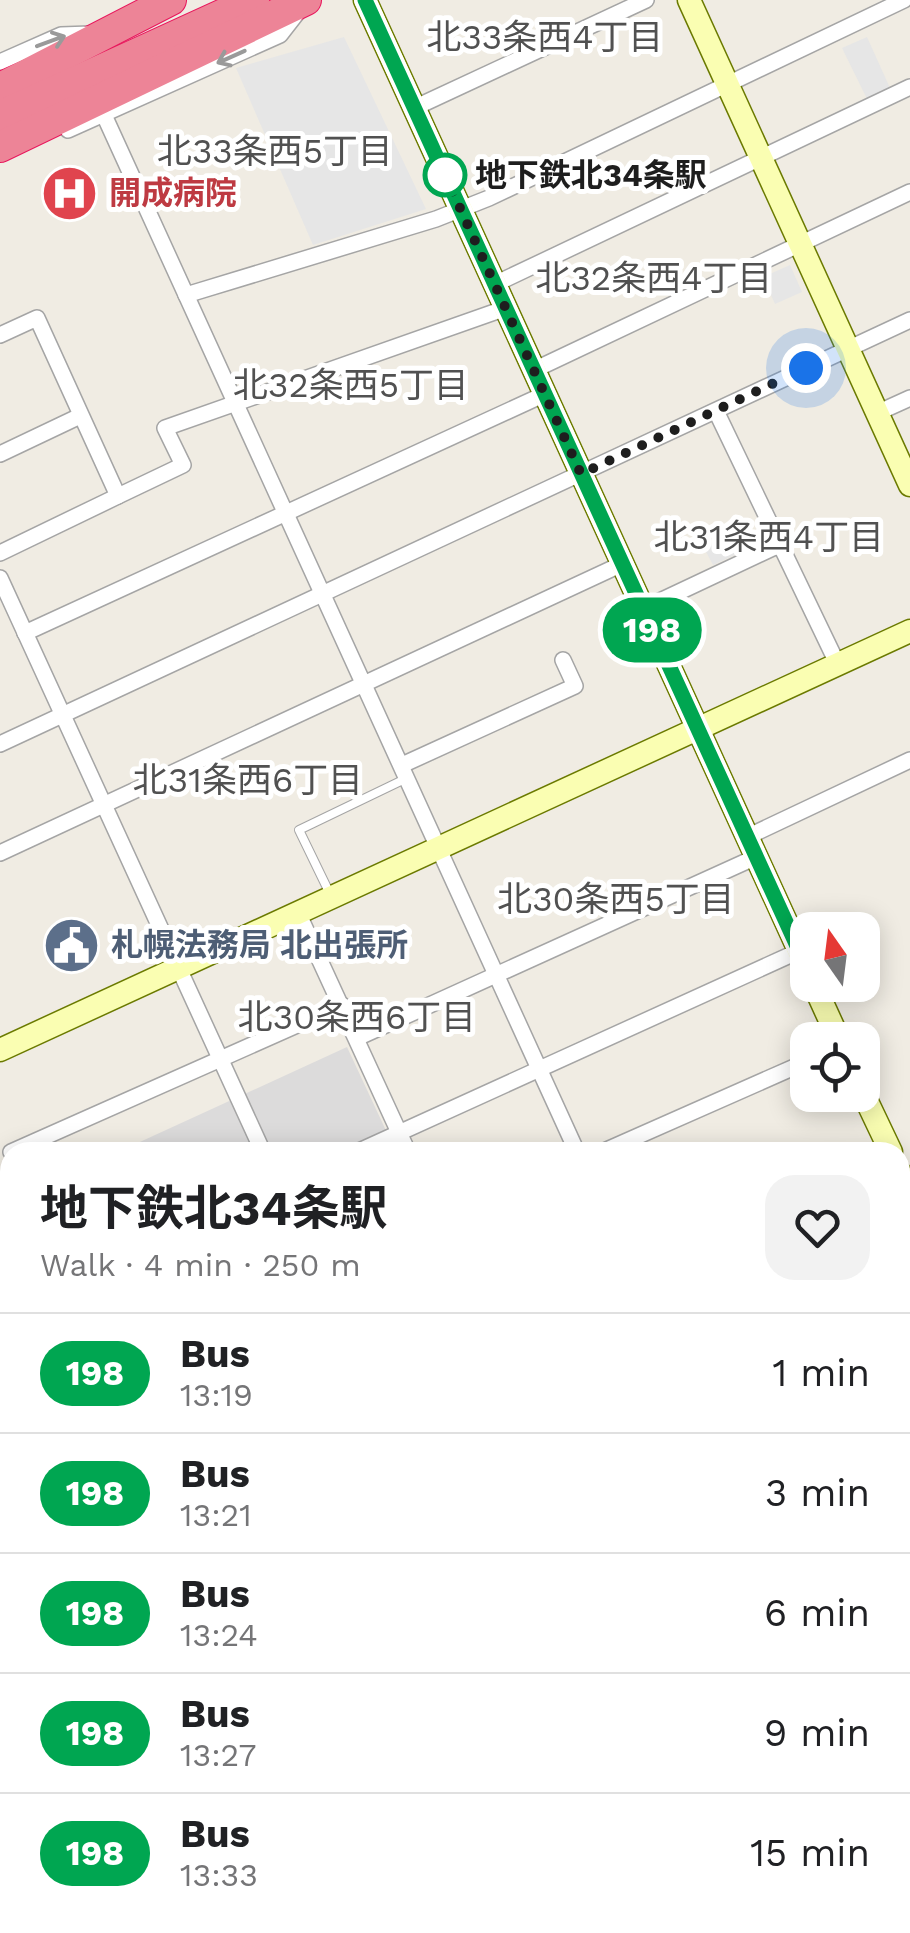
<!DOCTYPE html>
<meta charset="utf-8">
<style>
body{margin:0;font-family:"Work Sans","Noto Sans JP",sans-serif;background:#f2f2f2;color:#202124;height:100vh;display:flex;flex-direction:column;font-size:38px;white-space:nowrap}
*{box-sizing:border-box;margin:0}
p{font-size:32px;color:#757577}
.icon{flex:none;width:55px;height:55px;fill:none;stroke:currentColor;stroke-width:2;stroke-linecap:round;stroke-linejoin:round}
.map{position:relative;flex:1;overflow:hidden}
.details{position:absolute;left:0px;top:1142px;width:910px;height:792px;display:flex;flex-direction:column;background:#fff;border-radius:30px 30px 0 0;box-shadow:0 5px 25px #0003}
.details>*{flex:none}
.badge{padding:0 20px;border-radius:32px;font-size:35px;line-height:65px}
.needle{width:65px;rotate:346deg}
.controls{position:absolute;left:790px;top:912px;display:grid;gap:20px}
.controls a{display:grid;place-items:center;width:90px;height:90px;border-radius:20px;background:#fff;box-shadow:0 5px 25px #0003;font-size:50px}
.you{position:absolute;width:50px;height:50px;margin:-25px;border:8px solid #fff;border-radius:50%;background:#1a73e8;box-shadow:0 0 0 15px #1a73e833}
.map>.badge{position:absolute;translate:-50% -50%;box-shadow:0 0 0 5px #fff}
.round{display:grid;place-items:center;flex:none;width:105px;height:105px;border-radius:30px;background:#f2f2f2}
.head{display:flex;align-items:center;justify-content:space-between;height:170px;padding:0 40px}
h1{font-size:48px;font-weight:700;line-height:75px}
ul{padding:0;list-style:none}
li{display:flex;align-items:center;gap:30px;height:120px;padding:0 40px;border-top:2px solid #e0e0e0}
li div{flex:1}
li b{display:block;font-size:38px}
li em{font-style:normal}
li .badge{min-width:110px;font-weight:700;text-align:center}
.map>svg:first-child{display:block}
.residential{fill:#dcdbdb}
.parking{fill:#e6e6e6}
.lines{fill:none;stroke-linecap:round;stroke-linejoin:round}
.lane-casing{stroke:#a5a5a5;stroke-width:10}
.street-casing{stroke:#a5a5a5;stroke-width:18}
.secondary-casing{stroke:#6b7a00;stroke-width:25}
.highway-casing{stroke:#e8165c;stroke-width:32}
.lane{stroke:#fff;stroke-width:8}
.street{stroke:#fff;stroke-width:15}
.secondary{stroke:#fafeb2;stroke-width:22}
.highway{stroke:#ed8497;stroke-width:30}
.oneway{stroke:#9a9a9a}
.line-casing{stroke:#fff;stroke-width:22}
.line{stroke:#00a651;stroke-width:15}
.walk{stroke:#1e1e1e;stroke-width:10;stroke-dasharray:0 18}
.stop-dot{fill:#fff;stroke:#00a651;stroke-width:5}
.labels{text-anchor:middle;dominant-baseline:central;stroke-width:10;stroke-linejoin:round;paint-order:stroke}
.stop-label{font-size:32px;font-weight:bold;fill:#1e1e1e;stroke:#fff;text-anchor:start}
.health-label{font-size:32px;font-weight:bold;fill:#be3a42;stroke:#fff;text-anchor:start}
.service-label{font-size:32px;font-weight:bold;fill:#4e5e75;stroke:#fff;text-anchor:start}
.neighbourhood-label{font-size:35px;fill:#515151;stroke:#fff}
</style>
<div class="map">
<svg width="910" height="1933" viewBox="0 0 910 1933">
<rect width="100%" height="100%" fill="#f0ece3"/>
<g class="residential">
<path d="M347,1047L396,1152H118Z"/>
<path d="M10,1202V1293L0,1271V1207Z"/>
</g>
<g class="parking">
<path d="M344,37L426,209L313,245L236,68Z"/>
<path d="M867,37L890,88L867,99L842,48Z"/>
<path d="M790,265L802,292L775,304L763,277Z"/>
<path d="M730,537L737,554L713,565L704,548Z"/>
</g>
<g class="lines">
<defs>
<path id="lane" d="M331,896L299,830L405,779"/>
<g id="street">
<path d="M0,62L61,35L90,34"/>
<path d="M414,108L646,0"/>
<path d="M104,115L577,1152"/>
<path d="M68,130L280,35L301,8"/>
<path d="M495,284L910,87"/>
<path d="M186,295L436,219L489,198L904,0"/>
<path d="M0,335L37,318L118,496L0,553"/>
<path d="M534,370L910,192"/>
<path d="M716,411L838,665"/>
<path d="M877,413L910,398"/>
<path d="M0,454L80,416"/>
<path d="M118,496L183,465L165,428L506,308"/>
<path d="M0,578L263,1152"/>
<path d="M643,609L779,545"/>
<path d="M25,633L545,394"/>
<path d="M0,744L910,320"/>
<path d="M402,765L575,686L563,660"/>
<path d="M747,837L910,760"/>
<path d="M0,853L622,564"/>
<path d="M299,915L408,1152"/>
<path d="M357,1038L756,857"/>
<path d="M11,1152L342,1005"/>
<path d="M357,1152L799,951"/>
<path d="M602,1152L808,1061"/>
<path d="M0,1289L10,1310"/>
<path d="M900,1330L910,1325"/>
<path d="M0,1353L10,1348"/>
<path d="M900,1436L910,1431"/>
<path d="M0,1470L10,1466"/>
<path d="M900,1573L910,1568"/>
<path d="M0,1577L10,1572"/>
<path d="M0,1692L10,1687"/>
<path d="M0,1780L10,1776"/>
<path d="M0,1829L10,1832"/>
<path d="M900,1855L910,1851"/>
<path d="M900,1870L910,1891"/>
<path d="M292,1925L295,1933"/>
<path d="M615,1925L619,1933"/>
<path d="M728,1933L745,1925"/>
</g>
<g id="secondary">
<path d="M365,0L808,970"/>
<path d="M689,0L910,485"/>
<path d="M814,985L839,1040"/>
<path d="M0,1050L910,631"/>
<path d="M862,1091L891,1152"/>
<path d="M900,1173L910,1195"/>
<path d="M900,1737L910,1732"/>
<path d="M0,1920L6,1933"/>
<path d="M471,1933L489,1925"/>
</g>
<g id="highway">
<path d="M0,88L171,0"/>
<path d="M0,116L254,0"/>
<path d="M0,147L306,0"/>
</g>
</defs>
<use href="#lane" class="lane-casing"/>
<use href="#street" class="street-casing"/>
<use href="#secondary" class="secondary-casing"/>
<use href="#highway" class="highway-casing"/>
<use href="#lane" class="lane"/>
<use href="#street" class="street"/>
<use href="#secondary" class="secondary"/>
<use href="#highway" class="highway"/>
</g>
<defs><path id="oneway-shaft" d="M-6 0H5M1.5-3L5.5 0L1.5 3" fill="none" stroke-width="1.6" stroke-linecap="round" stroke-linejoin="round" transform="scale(2.5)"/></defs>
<g class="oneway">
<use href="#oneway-shaft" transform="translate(51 41) rotate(-20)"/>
<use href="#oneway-shaft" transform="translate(231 57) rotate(156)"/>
</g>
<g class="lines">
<defs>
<path id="line" d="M365,0L808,970"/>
</defs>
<use href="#line" class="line-casing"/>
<use href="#line" class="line"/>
<path class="walk" d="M445,175L581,474L806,368"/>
</g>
<defs>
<symbol id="hospital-disc" viewBox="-11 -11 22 22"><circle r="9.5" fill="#e0444e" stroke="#fff"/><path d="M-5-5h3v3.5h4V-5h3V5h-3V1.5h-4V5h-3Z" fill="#fff"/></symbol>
<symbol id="civic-disc" viewBox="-11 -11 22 22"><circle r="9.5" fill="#5c6f8a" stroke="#fff"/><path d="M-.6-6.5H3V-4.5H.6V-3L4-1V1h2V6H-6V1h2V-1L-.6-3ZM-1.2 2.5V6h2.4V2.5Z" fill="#fff"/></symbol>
</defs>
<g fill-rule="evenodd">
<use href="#hospital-disc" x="38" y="162" width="63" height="63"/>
<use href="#civic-disc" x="40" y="914" width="63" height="63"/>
</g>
<circle class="stop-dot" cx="445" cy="175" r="20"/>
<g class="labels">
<g class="stop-label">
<text x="475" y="175">地下鉄北34条駅</text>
</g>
<g class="health-label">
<text x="109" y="193">開成病院</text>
</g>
<g class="service-label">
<text x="111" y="945">札幌法務局 北出張所</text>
</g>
<g class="neighbourhood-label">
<text x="545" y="37">北33条西4丁目</text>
<text x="275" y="151">北33条西5丁目</text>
<text x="654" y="278">北32条西4丁目</text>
<text x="351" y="385">北32条西5丁目</text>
<text x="769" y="537">北31条西4丁目</text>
<text x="248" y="780">北31条西6丁目</text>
<text x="616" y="899">北30条西5丁目</text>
<text x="357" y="1017">北30条西6丁目</text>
</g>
</g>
</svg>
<div class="controls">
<a><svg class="needle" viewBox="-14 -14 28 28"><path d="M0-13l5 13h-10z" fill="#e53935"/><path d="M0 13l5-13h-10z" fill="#757577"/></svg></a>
<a><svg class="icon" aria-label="locate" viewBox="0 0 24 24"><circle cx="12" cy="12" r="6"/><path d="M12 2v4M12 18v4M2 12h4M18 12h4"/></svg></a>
</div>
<div class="you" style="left:806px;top:368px"></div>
<b class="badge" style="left:652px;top:630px;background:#00a651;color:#fff">198</b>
<section class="details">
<div class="head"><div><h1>地下鉄北34条駅</h1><p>Walk · 4 min · 250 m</p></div><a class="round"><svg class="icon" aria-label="heart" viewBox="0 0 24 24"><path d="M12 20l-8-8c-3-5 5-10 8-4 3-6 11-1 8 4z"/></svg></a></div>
<ul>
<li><span class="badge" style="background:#00a651;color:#fff">198</span><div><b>Bus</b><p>13:19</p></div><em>1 min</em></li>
<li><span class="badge" style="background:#00a651;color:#fff">198</span><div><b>Bus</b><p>13:21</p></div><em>3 min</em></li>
<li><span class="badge" style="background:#00a651;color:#fff">198</span><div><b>Bus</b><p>13:24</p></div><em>6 min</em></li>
<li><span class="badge" style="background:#00a651;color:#fff">198</span><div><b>Bus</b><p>13:27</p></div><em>9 min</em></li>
<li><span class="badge" style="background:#00a651;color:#fff">198</span><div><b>Bus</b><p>13:33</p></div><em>15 min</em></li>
</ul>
</section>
</div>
